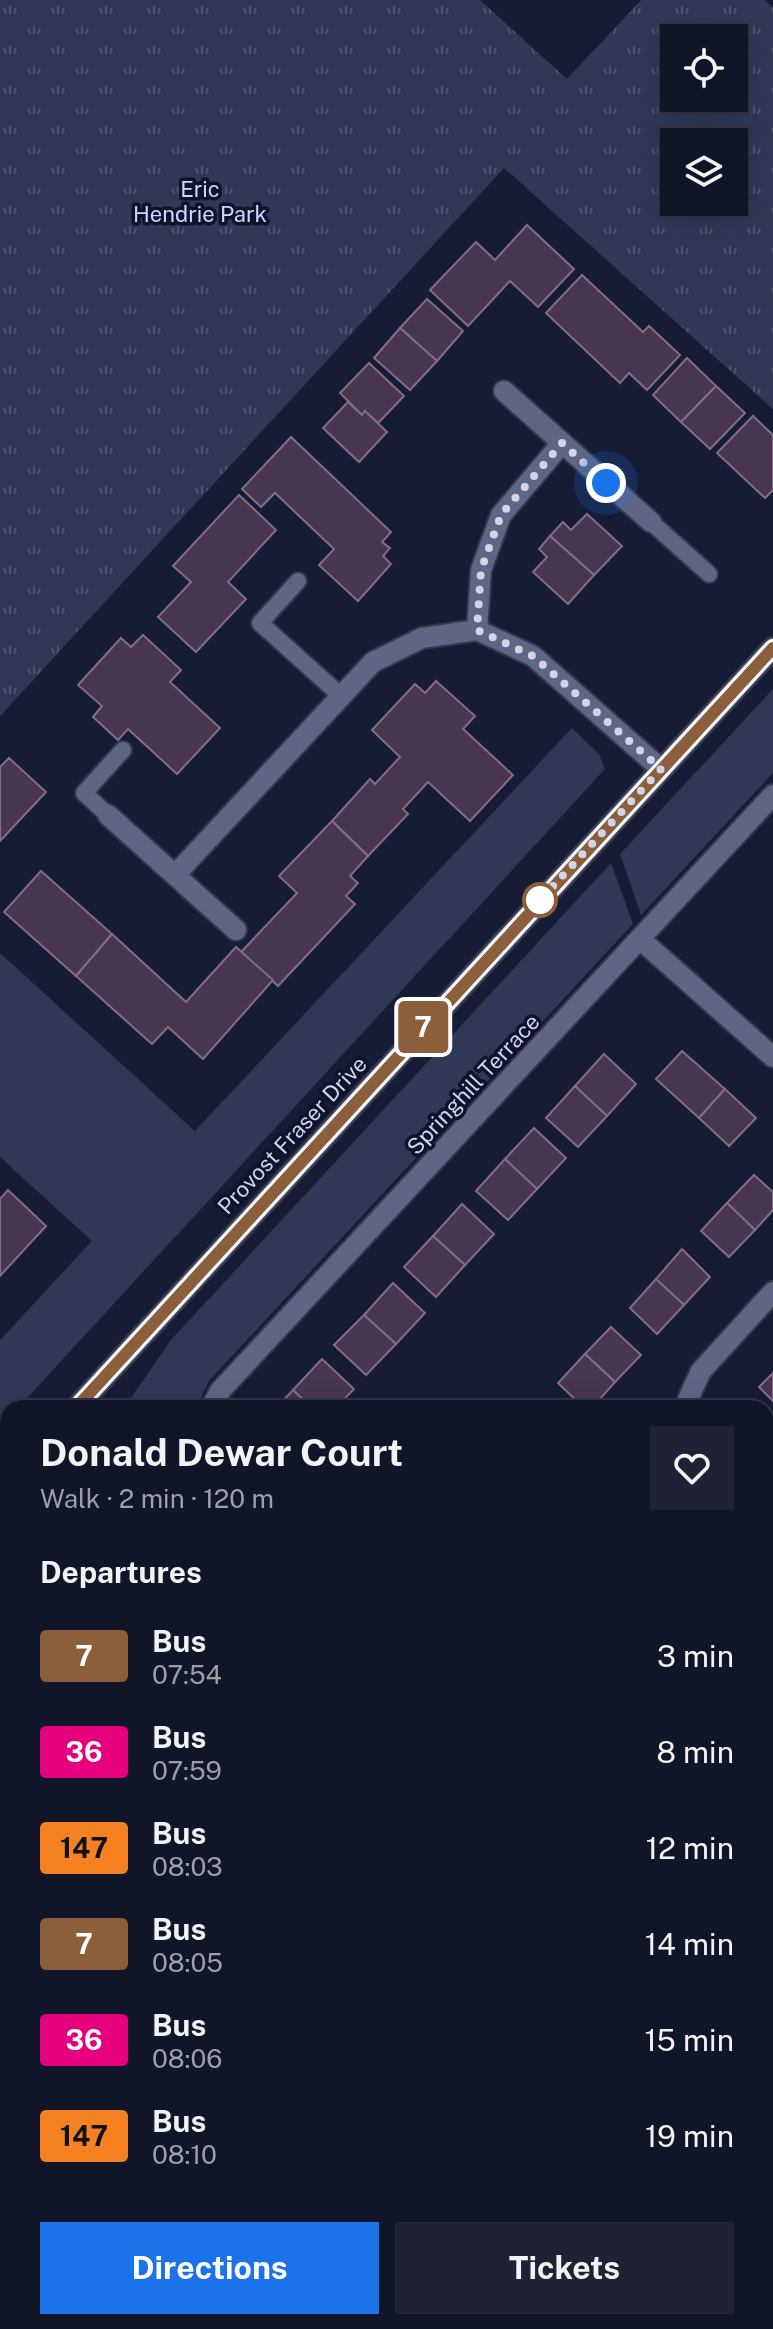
<!DOCTYPE html>
<meta charset="utf-8">
<style>
body{margin:0;font-family:"Public Sans",sans-serif;background:#1e2234;color:#f1f3f6;height:100vh;display:flex;flex-direction:column;font-size:30px;white-space:nowrap}
*{box-sizing:border-box;margin:0}
p{font-size:26px;color:#9c9fa8}
.icon{flex:none;width:44px;height:44px;fill:none;stroke:currentColor;stroke-width:2;stroke-linecap:round;stroke-linejoin:round}
.map{position:relative;flex:1;overflow:hidden}
.drawer{position:absolute;left:0px;top:1400px;width:774px;height:930px;display:flex;flex-direction:column;background:#111528;border-radius:24px 24px 0 0;box-shadow:0 8px 32px #0002,0 0 0 2px #303445}
.drawer>*{flex:none}
.badge{padding:0 16px;border-radius:6px;font-size:28px;line-height:52px}
.tools{position:absolute;left:660px;top:24px;display:grid;gap:16px}
.tools a{display:grid;place-items:center;width:88px;height:88px;border-radius:0px;background:#111528;box-shadow:0 8px 32px #0002,0 0 0 2px #303445;font-size:40px}
.you{position:absolute;width:40px;height:40px;margin:-20px;border:6px solid #fff;border-radius:50%;background:#1a73e8;box-shadow:0 0 0 12px #1a73e833}
.map>.badge{position:absolute;translate:-50% -50%;box-shadow:0 0 0 4px #fff}
h2{padding:0 40px;font-size:30px;line-height:72px}
.round{display:grid;place-items:center;flex:none;width:84px;height:84px;border-radius:0px;background:#1e2234}
.summary{display:flex;align-items:center;justify-content:space-between;height:136px;padding:0 40px}
h1{font-size:38px;font-weight:700;line-height:60px}
.cta{display:flex;gap:16px;margin-top:auto;padding:16px 40px}
.cta a{flex:1;height:92px;border-radius:0px;background:#1a73e8;color:#fff;font-size:32px;font-weight:700;line-height:92px;text-align:center}
.cta a+a{background:#1e2234;color:#f1f3f6}
ul{padding:0;list-style:none}
li{display:flex;align-items:center;gap:24px;height:96px;padding:0 40px}
li div{flex:1}
li b{display:block;font-size:30px}
li em{font-style:normal}
li .badge{min-width:88px;font-weight:700;text-align:center}
.map>svg:first-child{display:block}
.built{fill:#1f2544}
.green{fill:#313856}
.park{fill:url(#park-tufts);fill-rule:evenodd}
.building{fill:#48354e;stroke:#826d89;stroke-width:2}
.lines{fill:none;stroke-linecap:round;stroke-linejoin:round}
.service-casing{stroke:#35384d;stroke-width:20}
.minor-casing{stroke:#35384d;stroke-width:24}
.tertiary-casing{stroke:#35384d;stroke-width:24}
.service{stroke:#5e6684;stroke-width:16}
.minor{stroke:#5e6684;stroke-width:20}
.tertiary{stroke:#5e6684;stroke-width:20}
.line-casing{stroke:#fff;stroke-width:18}
.line{stroke:#8b5e3c;stroke-width:12}
.walk{stroke:#d1d5e7;stroke-width:8;stroke-dasharray:0 14.4}
.stop-dot{fill:#fff;stroke:#8b5e3c;stroke-width:4}
.labels{text-anchor:middle;dominant-baseline:central;stroke-width:7;stroke-linejoin:round;paint-order:stroke}
.park-label{font-size:22px;fill:#ced8fe;stroke:#0f132b}
.street-label{font-size:22px;fill:#d1d5e7;stroke:#0f132b}
</style>
<div class="map">
<svg width="773" height="2329" viewBox="0 0 773 2329">
<defs>
<pattern id="park-tufts" width="24" height="20" patternUnits="userSpaceOnUse" patternTransform="scale(2)"><rect width="24" height="20" fill="#313856"/><path d="M3 7l-1-3M5 7V3M7 7l1-3M15 17l-1-3M17 17v-4M19 17l1-3" fill="none" stroke="#4e546e"/></pattern>
</defs>
<rect width="100%" height="100%" fill="#171c35"/>
<path class="built" d="M773,1838V2234L766,2227V1844Z"/>
<g class="green">
<path d="M773,689V773L641,915L620,854Z"/>
<path d="M572,728L599,754L605,769L18,1408H8V1419L0,1427V1340L92,1241L0,1157V953L195,1131Z"/>
<path d="M611,863L633,924L209,1381L196,1408H124L171,1340Z"/>
</g>
<path class="park" d="M0,0H480L567,79L641,0H765L773,8V409L504,168L0,716ZM674,38H734V98H674ZM674,142H734V202H674Z"/>
<g class="building">
<path d="M527,225L574,269L538,307L510,281L468,326L430,290L476,242L495,260Z"/>
<path d="M582,275L643,332L649,326L680,355L647,390L629,373L620,383L546,313Z"/>
<path d="M427,299L463,331L437,361L400,328Z"/>
<path d="M400,328L437,361L410,390L374,358Z"/>
<path d="M687,358L716,386L681,422L653,395Z"/>
<path d="M369,363L404,396L378,423L365,411L362,415L340,393Z"/>
<path d="M716,386L745,413L710,449L681,422Z"/>
<path d="M348,402L362,415L365,411L387,432L359,462L323,428Z"/>
<path d="M753,416L773,435V490L765,498L717,453Z"/>
<path d="M291,437L391,532L382,542L390,548L383,556L391,564L358,601L319,565L334,549L275,493L261,507L242,489Z"/>
<path d="M239,495L276,530L228,582L246,599L196,652L158,617L191,582L173,566Z"/>
<path d="M587,514L622,546L594,575L550,536L563,522L571,530Z"/>
<path d="M550,536L594,575L568,604L533,572L547,557L539,549Z"/>
<path d="M143,635L181,670L170,682L220,728L177,774L128,729L118,740L93,717L102,706L78,685L121,638L131,647Z"/>
<path d="M436,681L475,716L463,729L513,775L470,821L428,782L403,809L408,814L368,856L332,821L370,779L375,784L400,757L372,730L415,684L425,693Z"/>
<path d="M9,758L46,792L0,841V767Z"/>
<path d="M332,821L368,856L350,876L358,883L346,896L355,904L278,986L241,952L297,893L279,876Z"/>
<path d="M41,871L112,934L76,976L4,912Z"/>
<path d="M112,934L186,1002L236,947L273,980L203,1059L168,1027L152,1044L76,976Z"/>
<path d="M682,1051L725,1089L699,1118L656,1079Z"/>
<path d="M604,1054L636,1084L607,1116L575,1086Z"/>
<path d="M575,1086L607,1116L578,1147L546,1118Z"/>
<path d="M725,1089L756,1118L729,1146L699,1118Z"/>
<path d="M534,1128L566,1158L537,1189L505,1159Z"/>
<path d="M505,1159L537,1189L508,1220L476,1191Z"/>
<path d="M754,1175L773,1192V1210L755,1230L727,1203Z"/>
<path d="M8,1190L46,1226L0,1276V1199Z"/>
<path d="M727,1203L755,1230L729,1257L701,1231Z"/>
<path d="M462,1204L494,1234L465,1265L433,1236Z"/>
<path d="M433,1236L465,1265L436,1297L404,1267Z"/>
<path d="M682,1249L710,1277L684,1305L656,1279Z"/>
<path d="M656,1279L684,1305L657,1334L630,1308Z"/>
<path d="M393,1283L425,1313L396,1344L364,1315Z"/>
<path d="M364,1315L396,1344L366,1375L334,1345Z"/>
<path d="M611,1327L641,1355L615,1382L585,1354Z"/>
<path d="M585,1354L615,1382L592,1408H584L558,1383Z"/>
<path d="M322,1359L354,1389L336,1408H312L293,1390Z"/>
<path d="M773,1373V1401L759,1387Z"/>
<path d="M293,1390L312,1408H276Z"/>
<path d="M2,1610L8,1615V1876L3,1871L0,1874Z"/>
<path d="M1,2198L8,2204V2242L0,2250Z"/>
<path d="M8,2286V2322H42L35,2329H14L0,2315V2294Z"/>
<path d="M378,2322H413L419,2329H370Z"/>
<path d="M690,2322H711L718,2329H683Z"/>
</g>
<g class="lines">
<defs>
<g id="service">
<path d="M651,522L709,574"/>
<path d="M298,581L260,623L340,695"/>
<path d="M108,815L84,793L123,750"/>
</g>
<g id="minor">
<path d="M504,391L651,522"/>
<path d="M477,630L481,570L501,515L562,443"/>
<path d="M108,815L236,930"/>
<path d="M175,875L373,662L422,638L477,630L533,656L661,769"/>
<path d="M640,939L773,1057"/>
<path d="M211,1408L220,1391L773,795"/>
<path d="M684,1408L701,1371L773,1292"/>
<path d="M766,1593L773,1601"/>
<path d="M766,1790L773,1785"/>
<path d="M766,2291L773,2298"/>
</g>
<g id="tertiary">
<path d="M76,1408L773,648"/>
<path d="M0,1492L8,1483"/>
<path d="M0,2081L8,2089"/>
<path d="M242,2322L248,2329"/>
</g>
</defs>
<use href="#service" class="service-casing"/>
<use href="#minor" class="minor-casing"/>
<use href="#tertiary" class="tertiary-casing"/>
<use href="#service" class="service"/>
<use href="#minor" class="minor"/>
<use href="#tertiary" class="tertiary"/>
</g>
<g class="lines">
<defs>
<path id="line" d="M76,1408L773,648"/>
</defs>
<use href="#line" class="line-casing"/>
<use href="#line" class="line"/>
<path class="walk" d="M540,900L532,909L661,769L533,656L477,630L481,570L501,515L562,443L606,483"/>
</g>
<circle class="stop-dot" cx="540" cy="900" r="16"/>
<g class="labels">
<g class="park-label">
<text x="200" y="189">Eric<tspan x="200" dy="25">Hendrie Park</tspan></text>
</g>
<g class="street-label">
<text transform="translate(473 1084) rotate(-47)">Springhill Terrace</text>
<text transform="translate(292 1135) rotate(-47)">Provost Fraser Drive</text>
</g>
</g>
</svg>
<div class="tools">
<a><svg class="icon" aria-label="locate" viewBox="0 0 24 24"><circle cx="12" cy="12" r="6"/><path d="M12 2v4M12 18v4M2 12h4M18 12h4"/></svg></a>
<a><svg class="icon" aria-label="layers" viewBox="0 0 24 24"><path d="M12 4l9 5-9 5-9-5zM3 14l9 5 9-5"/></svg></a>
</div>
<div class="you" style="left:606px;top:483px"></div>
<b class="badge" style="left:423px;top:1027px;background:#8b5e3c;color:#fff">7</b>
<section class="drawer">
<div class="summary"><div><h1>Donald Dewar Court</h1><p>Walk · 2 min · 120 m</p></div><a class="round"><svg class="icon" aria-label="heart" viewBox="0 0 24 24"><path d="M12 20l-8-8c-3-5 5-10 8-4 3-6 11-1 8 4z"/></svg></a></div>
<h2>Departures</h2>
<ul>
<li><span class="badge" style="background:#8b5e3c;color:#fff">7</span><div><b>Bus</b><p>07:54</p></div><em>3 min</em></li>
<li><span class="badge" style="background:#e6007e;color:#fff">36</span><div><b>Bus</b><p>07:59</p></div><em>8 min</em></li>
<li><span class="badge" style="background:#f58220;color:#111">147</span><div><b>Bus</b><p>08:03</p></div><em>12 min</em></li>
<li><span class="badge" style="background:#8b5e3c;color:#fff">7</span><div><b>Bus</b><p>08:05</p></div><em>14 min</em></li>
<li><span class="badge" style="background:#e6007e;color:#fff">36</span><div><b>Bus</b><p>08:06</p></div><em>15 min</em></li>
<li><span class="badge" style="background:#f58220;color:#111">147</span><div><b>Bus</b><p>08:10</p></div><em>19 min</em></li>
</ul>
<div class="cta"><a>Directions</a><a>Tickets</a></div>
</section>
</div>
